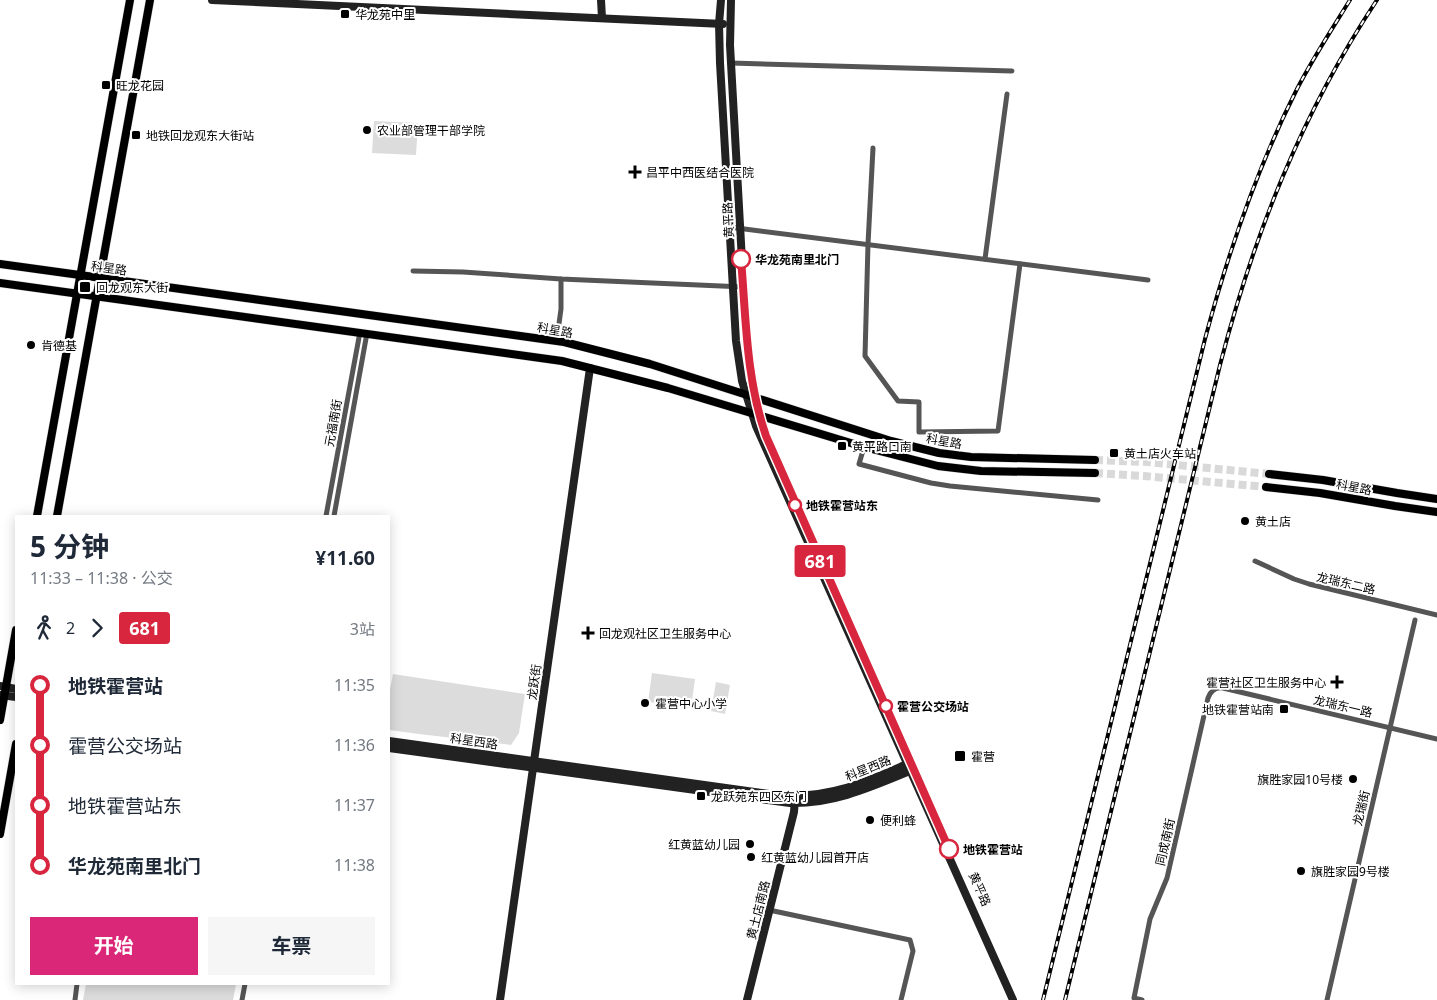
<!DOCTYPE html>
<html lang="zh">
<meta charset="utf-8">
<style>
body{margin:0;font-family:"Noto Sans","Noto Sans SC",sans-serif;background:#f6f6f7;color:#1f2937;height:100vh;display:flex;flex-direction:column;font-size:19px;white-space:nowrap}
*{box-sizing:border-box;margin:0}
p{font-size:16px;color:#747a83}
.icon{flex:none;width:28px;height:28px;fill:none;stroke:currentColor;stroke-width:2;stroke-linecap:round;stroke-linejoin:round}
.map{position:relative;flex:1;overflow:hidden}
.side{position:absolute;left:15px;top:515px;width:375px;height:470px;display:flex;flex-direction:column;background:#fff;border-radius:0px;box-shadow:0 2px 12px #0003}
.side>*{flex:none}
.badge{padding:0 10px;border-radius:4px;font-size:18px;line-height:32px}
.map>.badge{position:absolute;translate:-50% -50%;box-shadow:0 0 0 2px #fff}
.legs{display:flex;align-items:center;gap:8px;height:55px;padding:0 15px;font-size:16px}
.legs p{margin-inline-start:auto}
.overview{display:flex;align-items:center;justify-content:space-between;height:85px;padding:0 15px}
h1{font-size:28px;font-weight:700;line-height:38px}
.cta{display:flex;gap:10px;margin-top:auto;padding:10px 15px}
.cta a{flex:1;height:58px;border-radius:0px;background:#db2777;color:#fff;font-size:20px;font-weight:700;line-height:58px;text-align:center}
.cta a+a{background:#f6f6f7;color:#1f2937}
ul{padding:0 15px;list-style:none}
li{display:flex;align-items:center;gap:18px;height:60px;font-size:19px}
li i{display:grid;place-items:center;width:8px;height:100%;margin:0 6px;background:currentColor}
li i::after{content:'';width:12px;height:12px;margin:-6px;border:4px solid;border-radius:50%;background:#fff}
li p{margin-inline-start:auto}
li:first-child i{background:linear-gradient(#0000 50%,currentColor 0)}
li:last-child i{background:linear-gradient(currentColor 50%,#0000 0)}
.map>svg:first-child{display:block}
.green{fill:#dcdcdc}
.lines{fill:none;stroke-linecap:round;stroke-linejoin:round}
.primary-tunnel{stroke:#d9d9d9;stroke-width:8;stroke-dasharray:8 4;stroke-linecap:butt}
.primary-casing{stroke:#dbdbdb;stroke-width:9}
.street{stroke:#555;stroke-width:5}
.secondary{stroke:#222;stroke-width:8}
.primary{stroke:#000;stroke-width:8}
.rail-casing{stroke:#000;stroke-width:4}
.rail{stroke:#fff;stroke-width:2;stroke-dasharray:5.5;stroke-linecap:butt}
.line-1-casing{stroke:#fff;stroke-width:11}
.line-1{stroke:#d7263d;stroke-width:8}
.poi-dot{fill:#000;stroke:#fff;stroke-width:2}
.stop-1-dot{fill:#fff;stroke:#d7263d;stroke-width:2.5}
.labels{text-anchor:middle;dominant-baseline:central;stroke-width:4;stroke-linejoin:round;paint-order:stroke}
.poi-label{font-size:12px;fill:#000;stroke:#fff;text-anchor:start}
.street-label{font-size:12px;fill:#000;stroke:#fff}
.stop-label{font-size:12px;font-weight:bold;fill:#000;stroke:#fff;text-anchor:start}
</style>
<div class="map">
<svg width="1437" height="1000" viewBox="0 0 1437 1000">
<rect width="100%" height="100%" fill="#fff"/>
<g class="green">
<path d="M374,121L418,123L416,155L372,153Z"/>
<path d="M652,673L695,679L691,708L648,702Z"/>
<path d="M393,674L525,694L519,733L511,745C470,739 429,736 389,730V695Z"/>
<path d="M716,682L730,685L725,714L711,711Z"/>
<path d="M86,984H236L233,1000H83Z"/>
</g>
<g class="lines">
<g class="primary-tunnel">
<path d="M1095,460L1147,462L1269,474"/>
<path d="M1095,473L1144,476L1266,487"/>
</g>
<defs>
<g id="primary">
<path d="M0,264L564,342L650,364L891,441L939,453L971,457L1095,460"/>
<path d="M0,283L562,361L668,388L864,447L938,466L981,471L1095,473"/>
<path d="M1269,474L1323,480L1397,493L1437,499"/>
<path d="M1266,487L1320,493L1395,506L1437,512"/>
<path d="M37,516L130,0"/>
<path d="M57,516L150,0"/>
<path d="M0,720L16,630"/>
<path d="M0,834L16,744"/>
</g>
</defs>
<use href="#primary" class="primary-casing"/>
<g class="street">
<path d="M731,63L1012,71"/>
<path d="M873,148L868,244L865,356L898,401L919,402V432L998,431L1020,264"/>
<path d="M729,227L1148,280"/>
<path d="M985,259L1007,94"/>
<path d="M413,271L463,272L561,279L744,287"/>
<path d="M558,331L561,309V279"/>
<path d="M864,447L859,464L931,483L950,486L1098,500"/>
<path d="M326,516L360,332"/>
<path d="M334,516L367,333"/>
<path d="M1255,561L1294,579L1309,584L1437,615"/>
<path d="M769,910L910,940L913,951L901,1000"/>
<path d="M75,1000L77,984"/>
<path d="M242,1000L245,984"/>
<path d="M1142,1000L1134,998L1150,919L1167,878L1208,698C1211,690 1216,687 1223,688L1437,739"/>
<path d="M1327,1000L1415,620"/>
</g>
<g class="secondary">
<path d="M212,0L723,24"/>
<path d="M601,0L602,18"/>
<path d="M721,0L719,24L720,63L736,341L742,381L756,426L1013,1000"/>
<path d="M731,0L730,45L746,333C749,367 754,402 765,434"/>
<path d="M0,686L16,689"/>
<path d="M0,695L16,697"/>
<path d="M389,741L784,796C831,797 865,783 907,764L910,765"/>
<path d="M389,748L790,803C834,804 871,787 910,771"/>
<path d="M500,1000L590,368"/>
<path d="M747,1000L794,812L795,798"/>
</g>
<use href="#primary" class="primary"/>
<defs>
<g id="rail">
<path d="M1043,1000L1205,339C1228,253 1257,168 1297,89C1313,58 1332,29 1350,0"/>
<path d="M1065,1000L1220,365C1254,234 1302,113 1377,0"/>
</g>
</defs>
<use href="#rail" class="rail-casing"/>
<use href="#rail" class="rail"/>
</g>
<g class="lines">
<defs>
<path id="line-1" d="M741,259C746,318 746,379 766,436L949,849"/>
</defs>
<use href="#line-1" class="line-1-casing"/>
<use href="#line-1" class="line-1"/>
</g>
<g class="poi-dot">
<rect x="340" y="9" width="10" height="10" rx="2.5"/>
<rect x="101" y="80" width="10" height="10" rx="2.5"/>
<circle cx="367" cy="130" r="5"/>
<rect x="131" y="130" width="10" height="10" rx="2.5"/>
<path d="M632.5 164.5h5v5h5v5h-5v5h-5v-5h-5v-5h5z"/>
<rect x="79" y="281" width="12" height="12" rx="2.5"/>
<circle cx="31" cy="345" r="5"/>
<rect x="837" y="441" width="10" height="10" rx="2.5"/>
<rect x="1109" y="448" width="10" height="10" rx="2.5"/>
<circle cx="1245" cy="521" r="5"/>
<path d="M585.5 625.5h5v5h5v5h-5v5h-5v-5h-5v-5h5z"/>
<path d="M1334.5 674.5h5v5h5v5h-5v5h-5v-5h-5v-5h5z"/>
<circle cx="645" cy="703" r="5"/>
<rect x="1279" y="704" width="10" height="10" rx="2.5"/>
<rect x="954" y="750" width="12" height="12" rx="2.5"/>
<circle cx="1353" cy="779" r="5"/>
<rect x="696" y="791" width="10" height="10" rx="2.5"/>
<circle cx="870" cy="820" r="5"/>
<circle cx="750" cy="844" r="5"/>
<circle cx="751" cy="857" r="5"/>
<circle cx="1301" cy="871" r="5"/>
</g>
<g class="stop-1-dot">
<circle cx="741" cy="259" r="9"/>
<circle cx="795" cy="505" r="6"/>
<circle cx="886" cy="706" r="6"/>
<circle cx="949" cy="849" r="9"/>
</g>
<g class="labels">
<g class="poi-label">
<text x="355" y="14">华龙苑中里</text>
<text x="116" y="85">旺龙花园</text>
<text x="377" y="130">农业部管理干部学院</text>
<text x="146" y="135">地铁回龙观东大街站</text>
<text x="646" y="172">昌平中西医结合医院</text>
<text x="96" y="287">回龙观东大街</text>
<text x="41" y="345">肯德基</text>
<text x="852" y="446">黄平路口南</text>
<text x="1124" y="453">黄土店火车站</text>
<text x="1255" y="521">黄土店</text>
<text x="599" y="633">回龙观社区卫生服务中心</text>
<text x="1326" y="682" text-anchor="end">霍营社区卫生服务中心</text>
<text x="655" y="703">霍营中心小学</text>
<text x="1274" y="709" text-anchor="end">地铁霍营站南</text>
<text x="971" y="756">霍营</text>
<text x="1343" y="779" text-anchor="end">旗胜家园10号楼</text>
<text x="711" y="796">龙跃苑东四区东门</text>
<text x="880" y="820">便利蜂</text>
<text x="740" y="844" text-anchor="end">红黄蓝幼儿园</text>
<text x="761" y="857">红黄蓝幼儿园首开店</text>
<text x="1311" y="871">旗胜家园9号楼</text>
</g>
<g class="street-label">
<text transform="translate(728 220) rotate(-93)">黄平路</text>
<text transform="translate(109 268) rotate(8)">科星路</text>
<text transform="translate(555 330) rotate(10)">科星路</text>
<text transform="translate(333 423) rotate(-80)">元福南街</text>
<text transform="translate(944 441) rotate(10)">科星路</text>
<text transform="translate(1354 487) rotate(11)">科星路</text>
<text transform="translate(1346 583) rotate(13)">龙瑞东二路</text>
<text transform="translate(534 682) rotate(-82)">龙跃街</text>
<text transform="translate(1343 706) rotate(13)">龙瑞东一路</text>
<text transform="translate(474 741) rotate(8)">科星西路</text>
<text transform="translate(868 768) rotate(-22)">科星西路</text>
<text transform="translate(1361 808) rotate(-77)">龙瑞街</text>
<text transform="translate(1165 842) rotate(-77)">同成南街</text>
<text transform="translate(980 889) rotate(66)">黄平路</text>
<text transform="translate(758 910) rotate(-76)">黄土店南路</text>
</g>
<g class="stop-label">
<text x="755" y="259">华龙苑南里北门</text>
<text x="806" y="505">地铁霍营站东</text>
<text x="897" y="706">霍营公交场站</text>
<text x="963" y="849">地铁霍营站</text>
</g>
</g>
</svg>
<b class="badge" style="left:820px;top:561px;background:#d7263d;color:#fff">681</b>
<section class="side">
<div class="overview"><div><h1>5 分钟</h1><p>11:33 – 11:38 · 公交</p></div><b>¥11.60</b></div>
<div class="legs"><svg class="icon" aria-label="walk" viewBox="0 0 24 24"><circle cx="13" cy="4" r="2"/><path d="M13 8l-2 6 4 7M11 14l-3 7M7 12l3-4h3l4 4"/></svg>2<svg class="icon" aria-label="forward" viewBox="0 0 24 24"><path d="M9 5l7 7-7 7"/></svg><b class="badge" style="background:#d7263d;color:#fff">681</b><p>3站</p></div>
<ul>
<li><i style="color:#d7263d"></i><b>地铁霍营站</b><p>11:35</p></li>
<li><i style="color:#d7263d"></i><span>霍营公交场站</span><p>11:36</p></li>
<li><i style="color:#d7263d"></i><span>地铁霍营站东</span><p>11:37</p></li>
<li><i style="color:#d7263d"></i><b>华龙苑南里北门</b><p>11:38</p></li>
</ul>
<div class="cta"><a>开始</a><a>车票</a></div>
</section>
</div>
